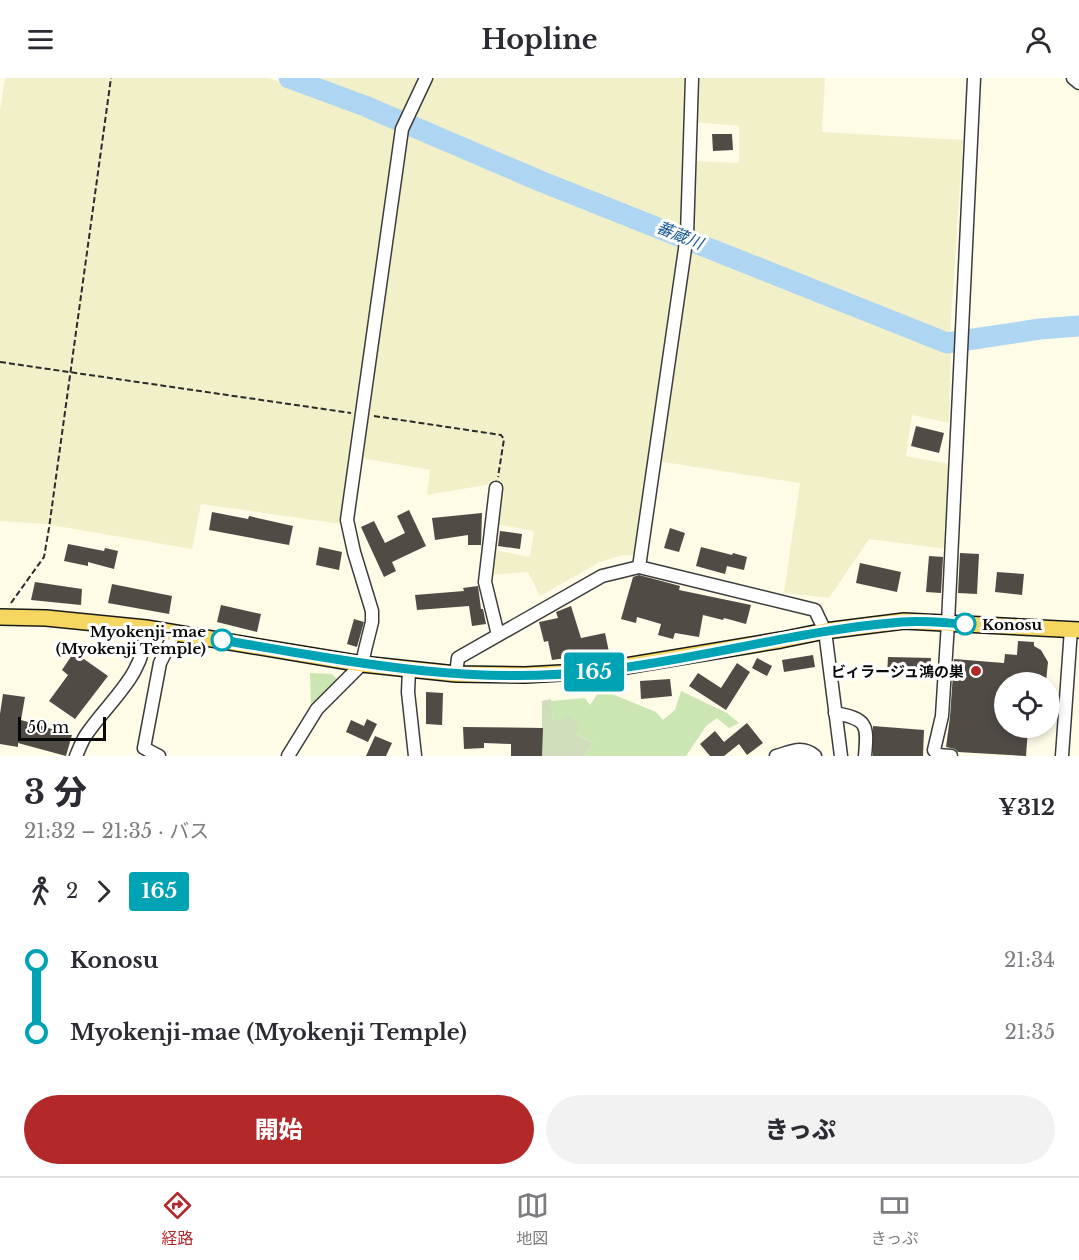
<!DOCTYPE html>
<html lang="ja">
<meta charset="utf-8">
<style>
body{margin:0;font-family:"Libre Baskerville","Noto Sans JP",serif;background:#f2f2f3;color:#2b2b33;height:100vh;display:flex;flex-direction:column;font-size:22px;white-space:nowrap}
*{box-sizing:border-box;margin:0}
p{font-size:20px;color:#7c7c81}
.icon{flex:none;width:33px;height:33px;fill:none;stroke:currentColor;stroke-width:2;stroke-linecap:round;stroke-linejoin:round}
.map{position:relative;height:678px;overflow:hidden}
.side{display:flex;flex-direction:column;background:#fff;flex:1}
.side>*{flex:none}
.badge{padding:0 12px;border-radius:4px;font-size:21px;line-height:39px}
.controls{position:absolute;left:994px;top:594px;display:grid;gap:12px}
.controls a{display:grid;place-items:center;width:66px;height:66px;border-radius:50%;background:#fff;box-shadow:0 3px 9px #0003;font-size:30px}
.scale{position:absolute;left:18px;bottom:15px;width:88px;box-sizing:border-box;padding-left:6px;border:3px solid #090909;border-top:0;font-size:16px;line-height:21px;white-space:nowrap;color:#090909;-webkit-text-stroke:4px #fff;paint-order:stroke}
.map>.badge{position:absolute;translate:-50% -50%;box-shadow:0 0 0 3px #fff}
.legs{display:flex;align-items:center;gap:9px;height:66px;padding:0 24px;font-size:20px}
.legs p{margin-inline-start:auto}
.summary{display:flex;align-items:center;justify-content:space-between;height:102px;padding:0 24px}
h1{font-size:33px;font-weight:800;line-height:45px}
.cta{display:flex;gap:12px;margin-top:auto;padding:12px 24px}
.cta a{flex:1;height:69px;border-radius:36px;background:#b32829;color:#fff;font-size:24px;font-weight:800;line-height:69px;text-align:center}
.cta a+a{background:#f2f2f3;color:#2b2b33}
ul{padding:0 24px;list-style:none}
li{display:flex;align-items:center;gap:21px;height:72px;font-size:22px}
li i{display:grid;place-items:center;width:9px;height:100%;margin:0 8px;background:currentColor}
li i::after{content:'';width:15px;height:15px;margin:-8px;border:4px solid;border-radius:50%;background:#fff}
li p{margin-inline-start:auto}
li:first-child i{background:linear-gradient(#0000 50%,currentColor 0)}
li:last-child i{background:linear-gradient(currentColor 50%,#0000 0)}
header{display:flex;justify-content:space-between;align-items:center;height:78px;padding:0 24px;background:#fff;font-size:27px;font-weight:800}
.tab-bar{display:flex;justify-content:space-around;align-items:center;height:84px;border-top:2px solid #e1e1e2;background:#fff;font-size:16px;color:#7c7c81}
.tab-bar a{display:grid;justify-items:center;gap:3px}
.tab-bar .on{color:#b32829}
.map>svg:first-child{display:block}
.farmland{fill:#f2f0c9}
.green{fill:#cbe6b3}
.cemetery{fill:#d0ddbb}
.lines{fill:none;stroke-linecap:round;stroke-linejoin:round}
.river{stroke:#aed6f3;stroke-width:21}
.building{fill:#514b46}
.minor-casing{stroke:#3c3c3c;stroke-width:15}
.major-casing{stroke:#1a1a1a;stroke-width:18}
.path{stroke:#2b2b2b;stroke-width:2;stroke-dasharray:6 3;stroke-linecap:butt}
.minor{stroke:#fff;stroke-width:12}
.major{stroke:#f4d661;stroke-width:15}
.line-1-casing{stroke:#fff;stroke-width:14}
.line-1{stroke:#00a3b4;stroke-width:9}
.stop-1-dot{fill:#fff;stroke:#00a3b4;stroke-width:3}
.poi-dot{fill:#b32829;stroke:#fff;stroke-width:2}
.labels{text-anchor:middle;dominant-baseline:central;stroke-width:6;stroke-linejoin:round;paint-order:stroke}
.stop-label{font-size:15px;font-weight:bold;fill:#090909;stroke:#fff;text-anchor:start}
.poi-label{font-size:15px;font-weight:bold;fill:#090909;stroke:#fff;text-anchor:end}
.water-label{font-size:16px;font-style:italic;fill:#195994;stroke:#fff}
</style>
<header><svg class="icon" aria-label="menu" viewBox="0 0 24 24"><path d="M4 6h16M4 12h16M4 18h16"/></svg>Hopline<svg class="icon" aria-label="person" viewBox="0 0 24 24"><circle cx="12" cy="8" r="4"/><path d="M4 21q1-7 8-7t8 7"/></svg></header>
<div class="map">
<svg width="1079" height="678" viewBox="0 0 1079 678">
<rect width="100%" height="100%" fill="#fefbe7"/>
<g class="farmland">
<path d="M5,0H269L397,48L353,378L341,446L201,426L192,471L45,446L0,443V32Z"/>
<path d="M314,0H419L401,36Z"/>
<path d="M433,0H689L683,155L413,40Z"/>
<path d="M696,0H825L822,54L963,62L950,256L934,255L692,155L693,83L739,85V48L695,44Z"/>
<path d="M408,53L683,165L636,477H623L600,484L540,518L528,494L490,497L494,472L530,479L534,453L495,446L503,404L427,417L430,392L362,380Z"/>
<path d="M689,170L919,265L951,269L949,345L912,337L906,378L949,386L947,471L869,461L829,520L784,515L800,405L657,383Z"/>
</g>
<g class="green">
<path d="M310,595L332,596L339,603L311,628Z"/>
<path d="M615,606L612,616L656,634L663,642L675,632L681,613L727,635L739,645L729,650L717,640L706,648L686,678H585L593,665L576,656L560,642L553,643L551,623L585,620L590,627L598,615Z"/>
</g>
<path class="cemetery" d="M551,621L553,642H560L566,637L580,646L576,656L593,665L585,678H542V623Z"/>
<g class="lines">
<path class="river" d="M289,0L365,28L540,103L947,265L1040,251L1079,248"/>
</g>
<g class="building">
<path d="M712,56H732L733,72L713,73Z"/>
<path d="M916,348L944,355L939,375L911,368Z"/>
<path d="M409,432L426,468L392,484L396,493L384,499L361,449L374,443L385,465L405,455L397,438Z"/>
<path d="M212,434L248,441L249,438L293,448L289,467L209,452Z"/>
<path d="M482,435L481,467H468V457L435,462L432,440Z"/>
<path d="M670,450L685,455L679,474L664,470Z"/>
<path d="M500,453L522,456L520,471L498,468Z"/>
<path d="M68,466L104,473L105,470L118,473L114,491L88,484V488L64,483Z"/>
<path d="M319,469L342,474L339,492L316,487Z"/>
<path d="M701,469L732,477L733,475L747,479L744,492L727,488L725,496L696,488Z"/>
<path d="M960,475L979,476L977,516L958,515Z"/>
<path d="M929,478L943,479L941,515L926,514Z"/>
<path d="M860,485L901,494L897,514L856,505Z"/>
<path d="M997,494L1024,496L1022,517L995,514Z"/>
<path d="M639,497L680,508L679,512L751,527L746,546L724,540L723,542L703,537L699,559L675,555L673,561L658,557L661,546L637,539L636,545L621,541L633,499Z"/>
<path d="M35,504L82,511L81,527L31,522Z"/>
<path d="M112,506L172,518L169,536L108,525Z"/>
<path d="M478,508L481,531H483L486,546L472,548L469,528L417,532L415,517L464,513L463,510Z"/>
<path d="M221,527L261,536L257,554L217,544Z"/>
<path d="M571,528L581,560L605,555L609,574L552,582L548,563L544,564L539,544L558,540L556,534Z"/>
<path d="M354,541L364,544L357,569L347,566Z"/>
<path d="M1018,563L1034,564V568L1041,572L1048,584L1046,604H1005V650H1028L1026,678L958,674L955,671L946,669L950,639L954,581L1004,585L1005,576L1017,577Z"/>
<path d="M74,574L108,598L75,641L49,623L68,597L62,592Z"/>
<path d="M813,577L815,589L784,594L782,582Z"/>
<path d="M888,579L931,580L930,598L887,597Z"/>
<path d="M757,580L772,588L767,598L752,590Z"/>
<path d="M737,585L750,594L726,632L689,608L698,595L721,610Z"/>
<path d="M670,601L672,618L641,621L640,603Z"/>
<path d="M426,614L443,615L442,647L426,646Z"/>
<path d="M3,616L25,619L21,642L72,657L66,678L18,665V669L0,666V636Z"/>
<path d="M367,641L377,646L368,664L346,654L351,642L364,648Z"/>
<path d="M747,645L763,665L747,677L739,666L724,678H710L700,666L715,653L724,664Z"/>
<path d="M873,648L924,652L923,678H873Z"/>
<path d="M463,649L543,650L542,678H511V666L484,665V670L464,671Z"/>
<path d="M375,658L392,665L386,678H366Z"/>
</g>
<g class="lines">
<defs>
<g id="minor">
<path d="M1073,0L1079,5"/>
<path d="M496,410L485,504L498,557"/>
<path d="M639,489L687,157L692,0"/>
<path d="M409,592L408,614L415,678"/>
<path d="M456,596L458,580L602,498L639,489L815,532L825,553L841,678"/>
<path d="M835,635C867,641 868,646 865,678"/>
<path d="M76,678C79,671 82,663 86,657C111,620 145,598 146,550"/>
<path d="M159,678L144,670L160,585L175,555"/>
<path d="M288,678L317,631L362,586L365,572L372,544V533L354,474L347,442L402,51L426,0"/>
<path d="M776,678C791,674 802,667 815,678"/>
<path d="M951,678L938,677L934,672L942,638L948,545L974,0"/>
<path d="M1062,678L1071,551"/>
</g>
<path id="major" d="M0,539L46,540L146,550L362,586L456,596L525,597L596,593L781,562L825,553L904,543L1079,552"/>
</defs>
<use href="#minor" class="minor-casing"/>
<use href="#major" class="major-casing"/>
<g class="path">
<path d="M0,284L351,335"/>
<path d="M374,338L501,357L504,361L498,399"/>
<path d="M11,525L44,479L49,450L111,0"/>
</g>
<use href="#minor" class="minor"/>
<use href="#major" class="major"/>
</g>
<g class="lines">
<defs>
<path id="line-1" d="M222,562C345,583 470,608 597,593C699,582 799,552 902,544C923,542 945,545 965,546"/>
</defs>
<use href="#line-1" class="line-1-casing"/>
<use href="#line-1" class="line-1"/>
</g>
<g class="stop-1-dot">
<circle cx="965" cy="546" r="10"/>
<circle cx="222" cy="562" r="10"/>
</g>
<circle class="poi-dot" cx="976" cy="593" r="6"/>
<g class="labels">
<g class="stop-label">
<text x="982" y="546">Konosu</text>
<text x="206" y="553" text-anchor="end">Myokenji-mae<tspan x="206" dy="17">(Myokenji Temple)</tspan></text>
</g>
<g class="poi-label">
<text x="964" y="593">ビィラージュ鴻の巣</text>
</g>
<g class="water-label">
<text transform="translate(680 157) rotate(22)">蕃蔵川</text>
</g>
</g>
</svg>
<div class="controls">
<a><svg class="icon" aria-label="locate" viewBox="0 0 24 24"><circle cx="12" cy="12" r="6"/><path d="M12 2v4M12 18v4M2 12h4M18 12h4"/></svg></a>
</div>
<div class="scale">50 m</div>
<b class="badge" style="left:594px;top:594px;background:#00a3b4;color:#fff">165</b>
</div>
<section class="side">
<div class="summary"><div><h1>3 分</h1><p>21:32 – 21:35 · バス</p></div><b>¥312</b></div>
<div class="legs"><svg class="icon" aria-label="walk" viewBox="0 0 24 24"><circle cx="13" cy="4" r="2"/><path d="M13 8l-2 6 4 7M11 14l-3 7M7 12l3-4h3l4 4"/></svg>2<svg class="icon" aria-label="forward" viewBox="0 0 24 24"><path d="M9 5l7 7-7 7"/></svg><b class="badge" style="background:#00a3b4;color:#fff">165</b></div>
<ul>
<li><i style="color:#00a3b4"></i><b>Konosu</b><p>21:34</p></li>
<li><i style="color:#00a3b4"></i><b>Myokenji-mae (Myokenji Temple)</b><p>21:35</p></li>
</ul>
<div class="cta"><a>開始</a><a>きっぷ</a></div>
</section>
<nav class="tab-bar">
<a class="on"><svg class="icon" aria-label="directions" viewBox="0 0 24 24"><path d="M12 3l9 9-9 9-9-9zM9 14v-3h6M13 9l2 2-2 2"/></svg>経路</a>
<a><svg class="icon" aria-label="map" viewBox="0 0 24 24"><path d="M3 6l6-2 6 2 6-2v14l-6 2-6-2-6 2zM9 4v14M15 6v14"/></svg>地図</a>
<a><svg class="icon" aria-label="tickets" viewBox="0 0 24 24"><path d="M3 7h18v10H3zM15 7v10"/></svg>きっぷ</a>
</nav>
